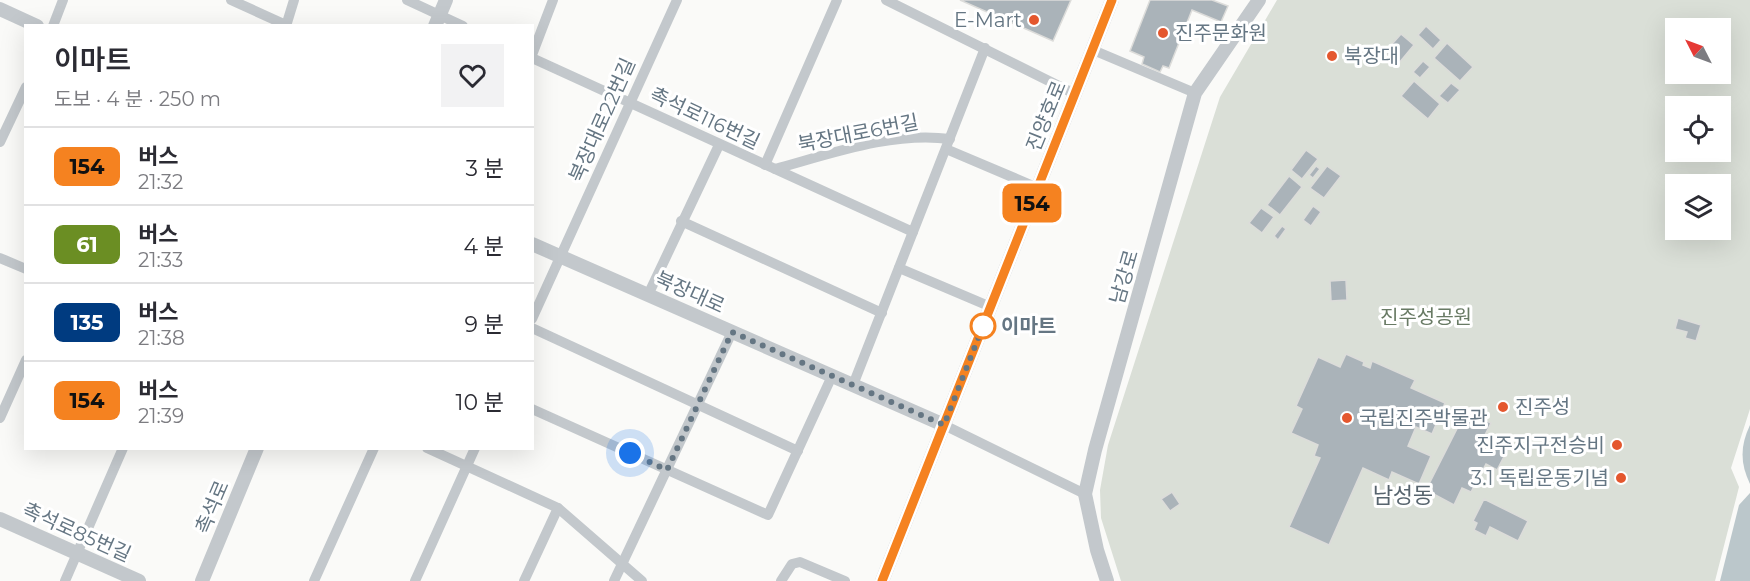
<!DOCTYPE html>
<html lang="ko">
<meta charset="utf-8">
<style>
body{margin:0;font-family:Montserrat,"Noto Sans KR",sans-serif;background:#f2f2f3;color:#2b2b33;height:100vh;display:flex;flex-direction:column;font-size:22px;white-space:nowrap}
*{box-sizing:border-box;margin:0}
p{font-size:20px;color:#7c7c81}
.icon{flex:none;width:33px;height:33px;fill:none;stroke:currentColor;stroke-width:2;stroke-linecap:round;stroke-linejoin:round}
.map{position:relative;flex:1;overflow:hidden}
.drawer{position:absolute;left:24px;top:24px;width:510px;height:426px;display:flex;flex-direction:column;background:#fff;border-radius:0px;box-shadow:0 6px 24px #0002}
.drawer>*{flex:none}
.badge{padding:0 12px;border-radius:9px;font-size:21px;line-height:39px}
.needle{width:39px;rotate:312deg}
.tools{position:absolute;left:1665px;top:18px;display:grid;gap:12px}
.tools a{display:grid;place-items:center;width:66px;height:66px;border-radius:0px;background:#fff;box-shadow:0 6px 24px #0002;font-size:30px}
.you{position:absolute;width:30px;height:30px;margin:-15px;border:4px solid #fff;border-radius:50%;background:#1a73e8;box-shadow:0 0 0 9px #1a73e833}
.map>.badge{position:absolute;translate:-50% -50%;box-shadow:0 0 0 3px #fff}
.round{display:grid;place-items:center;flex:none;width:63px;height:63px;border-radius:0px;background:#f2f2f3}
.overview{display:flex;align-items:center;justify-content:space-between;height:102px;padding:0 30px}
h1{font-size:28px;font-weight:600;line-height:45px}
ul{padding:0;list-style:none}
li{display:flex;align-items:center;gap:18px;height:78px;padding:0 30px;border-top:2px solid #e1e1e2}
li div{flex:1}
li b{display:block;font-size:22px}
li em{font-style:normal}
li .badge{min-width:66px;font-weight:700;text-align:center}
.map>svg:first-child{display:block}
.green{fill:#dadfd7;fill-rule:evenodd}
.water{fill:#bbc7cb}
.building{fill:#aab3b9;stroke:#dcdcda;stroke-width:1.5}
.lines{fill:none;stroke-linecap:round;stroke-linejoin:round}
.minor{stroke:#c3c8cc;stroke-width:10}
.tertiary{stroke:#c3c8cc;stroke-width:14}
.line-casing{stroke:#fff;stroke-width:14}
.line{stroke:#f58220;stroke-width:9}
.walk{stroke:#657683;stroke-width:6;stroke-dasharray:0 10.8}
.poi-dot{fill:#e4572e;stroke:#fff;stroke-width:2}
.stop-dot{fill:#fff;stroke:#f58220;stroke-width:3}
.labels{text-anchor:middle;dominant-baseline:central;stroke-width:6;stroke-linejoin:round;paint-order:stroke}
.poi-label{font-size:20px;fill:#657683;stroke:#fff;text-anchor:start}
.street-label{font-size:20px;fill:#657683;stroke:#fff}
.park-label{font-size:20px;fill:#687a64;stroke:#fff}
.stop-label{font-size:20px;font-weight:bold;fill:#657683;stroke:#fff;text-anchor:start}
.quarter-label{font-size:22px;fill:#57646e;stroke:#fff}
</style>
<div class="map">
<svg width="1750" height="581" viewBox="0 0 1750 581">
<rect width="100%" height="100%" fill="#fafaf8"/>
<path class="green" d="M1277,0H1750V409L1731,468L1739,487L1715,581H1121L1101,518L1100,490L1108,445L1220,97ZM1676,28H1720V74H1676ZM1676,106H1720V152H1676ZM1676,184H1720V230H1676Z"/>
<g class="water">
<path d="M1750,425V484C1740,463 1740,446 1750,425Z"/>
<path d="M1750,493V581H1720L1739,505Z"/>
</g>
<g class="building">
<path d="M960,0H1071L1053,41Z"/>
<path d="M1150,0H1212L1228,6L1221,22L1192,10L1169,68L1163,66L1160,72L1142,64L1144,57L1130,51Z"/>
<path d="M1426,26L1441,40L1433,49L1418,35Z"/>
<path d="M1401,34L1414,45L1399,63L1385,52Z"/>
<path d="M1447,43L1473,67L1460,81L1434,58Z"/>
<path d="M1423,61L1430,67L1420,78L1413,72Z"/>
<path d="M1414,81L1440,104L1428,119L1401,96Z"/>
<path d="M1451,83L1460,90L1448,103L1439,96Z"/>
<path d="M1306,150L1318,159L1302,179L1291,170Z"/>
<path d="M1316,166L1320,169L1313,178L1309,175Z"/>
<path d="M1327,166L1341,176L1324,198L1310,188Z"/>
<path d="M1289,176L1302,187L1280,215L1267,205Z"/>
<path d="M1313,206L1321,212L1311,226L1303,220Z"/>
<path d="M1261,208L1274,217L1262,233L1249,223Z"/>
<path d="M1282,226L1286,229L1278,240L1274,236Z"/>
<path d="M1346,280L1347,300L1331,301L1330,281Z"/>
<path d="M1678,318L1701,325L1696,341L1685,338L1687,332L1675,329Z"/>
<path d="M1346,354L1364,362L1363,365L1370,368L1372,361L1415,380L1411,388L1445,403L1432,434L1416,427L1408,446L1431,456L1419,484L1392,472L1389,480L1363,468L1329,545L1289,527L1320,458L1314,456L1318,445L1291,433L1302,409L1296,406L1318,357L1340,367Z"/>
<path d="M1466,411L1491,423L1485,435L1509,447L1497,470L1486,464L1471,492L1462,488L1454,505L1426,490Z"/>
<path d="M1172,492L1180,504L1170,511L1161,499Z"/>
<path d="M1484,499L1528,521L1518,541L1490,527L1486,536L1474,530L1477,523L1473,521Z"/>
</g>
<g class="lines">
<g class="minor">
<path d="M231,0L286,25"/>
<path d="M407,0L463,26"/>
<path d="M886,0L1075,94"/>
<path d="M53,26L63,0"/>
<path d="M286,26L294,0"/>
<path d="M1093,50L1195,93"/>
<path d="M532,55L553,0"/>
<path d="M532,58L913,232"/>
<path d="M0,142L26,87"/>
<path d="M946,149L1038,188"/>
<path d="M765,165L837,0"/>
<path d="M775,169C830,154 893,131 950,139"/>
<path d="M681,221L882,313"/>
<path d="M0,258L26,269"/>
<path d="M899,268L991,307"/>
<path d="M648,295L719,145"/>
<path d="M532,319L677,0"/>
<path d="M532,328L798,451"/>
<path d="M853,385L985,48"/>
<path d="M532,409L768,515L832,376"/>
<path d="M0,418L26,360"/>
<path d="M944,425L1085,494"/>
<path d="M427,448L558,508L642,581"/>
<path d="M65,581L123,448"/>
<path d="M314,581L374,448"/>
<path d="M415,581L475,448"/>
<path d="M524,581L558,508"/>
<path d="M614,581L732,332"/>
<path d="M781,581L792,564L800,562L845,581"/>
</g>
<g class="tertiary">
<path d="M0,9L37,26"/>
<path d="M435,26L446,0"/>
<path d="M532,244L944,425"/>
<path d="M0,519L139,581"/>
<path d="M202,581L257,448"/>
<path d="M882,581L1112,0"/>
<path d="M1107,581L1097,550L1085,494L1095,450L1195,93L1259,0"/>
</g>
</g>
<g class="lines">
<defs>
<path id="line" d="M882,581L1112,0"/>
</defs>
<use href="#line" class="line-casing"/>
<use href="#line" class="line"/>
<path class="walk" d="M630,453L667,470L732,332L944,425L983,326"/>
</g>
<g class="poi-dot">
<circle cx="1034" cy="20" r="6"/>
<circle cx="1163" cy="33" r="6"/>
<circle cx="1332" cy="56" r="6"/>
<circle cx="1503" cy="407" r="6"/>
<circle cx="1347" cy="418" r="6"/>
<circle cx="1617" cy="445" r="6"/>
<circle cx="1621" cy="478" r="6"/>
</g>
<circle class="stop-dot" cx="983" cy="326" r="12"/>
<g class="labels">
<g class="poi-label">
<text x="1022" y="20" text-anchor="end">E-Mart</text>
<text x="1175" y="33">진주문화원</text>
<text x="1344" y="56">북장대</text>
<text x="1515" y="407">진주성</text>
<text x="1359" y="418">국립진주박물관</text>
<text x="1605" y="445" text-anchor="end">진주지구전승비</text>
<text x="1609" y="478" text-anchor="end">3.1 독립운동기념</text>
</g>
<g class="street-label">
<text transform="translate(1046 116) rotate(-68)">진양호로</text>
<text transform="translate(705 118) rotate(25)">촉석로116번길</text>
<text transform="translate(602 120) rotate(-66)">북장대로22번길</text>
<text transform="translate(858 133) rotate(-11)">북장대로6번길</text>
<text transform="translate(1124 277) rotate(-74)">남강로</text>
<text transform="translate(690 292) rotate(24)">북장대로</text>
<text transform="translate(212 507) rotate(-67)">촉석로</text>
<text transform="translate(77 532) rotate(24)">촉석로85번길</text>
</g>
<g class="park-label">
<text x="1426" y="317">진주성공원</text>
</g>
<g class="stop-label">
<text x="1001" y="326">이마트</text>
</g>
<g class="quarter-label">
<text x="1403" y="495">남성동</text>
</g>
</g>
</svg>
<div class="tools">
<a><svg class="needle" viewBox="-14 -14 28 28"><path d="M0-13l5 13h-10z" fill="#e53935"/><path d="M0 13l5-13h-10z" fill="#7c7c81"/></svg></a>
<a><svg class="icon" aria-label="locate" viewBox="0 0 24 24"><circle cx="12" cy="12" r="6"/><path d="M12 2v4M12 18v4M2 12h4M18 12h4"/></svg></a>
<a><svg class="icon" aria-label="layers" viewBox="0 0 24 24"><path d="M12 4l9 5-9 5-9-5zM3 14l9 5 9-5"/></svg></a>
</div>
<div class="you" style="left:630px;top:453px"></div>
<b class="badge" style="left:1032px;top:203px;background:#f58220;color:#111">154</b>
<section class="drawer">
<div class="overview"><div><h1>이마트</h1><p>도보 · 4 분 · 250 m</p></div><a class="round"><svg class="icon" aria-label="heart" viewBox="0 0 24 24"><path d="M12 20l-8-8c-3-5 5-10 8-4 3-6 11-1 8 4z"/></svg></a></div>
<ul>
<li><span class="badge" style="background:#f58220;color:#111">154</span><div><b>버스</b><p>21:32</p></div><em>3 분</em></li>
<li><span class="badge" style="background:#6b8e23;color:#fff">61</span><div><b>버스</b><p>21:33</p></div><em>4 분</em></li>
<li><span class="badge" style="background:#003b80;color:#fff">135</span><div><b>버스</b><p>21:38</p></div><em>9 분</em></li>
<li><span class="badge" style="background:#f58220;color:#111">154</span><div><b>버스</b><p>21:39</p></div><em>10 분</em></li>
</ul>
</section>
</div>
